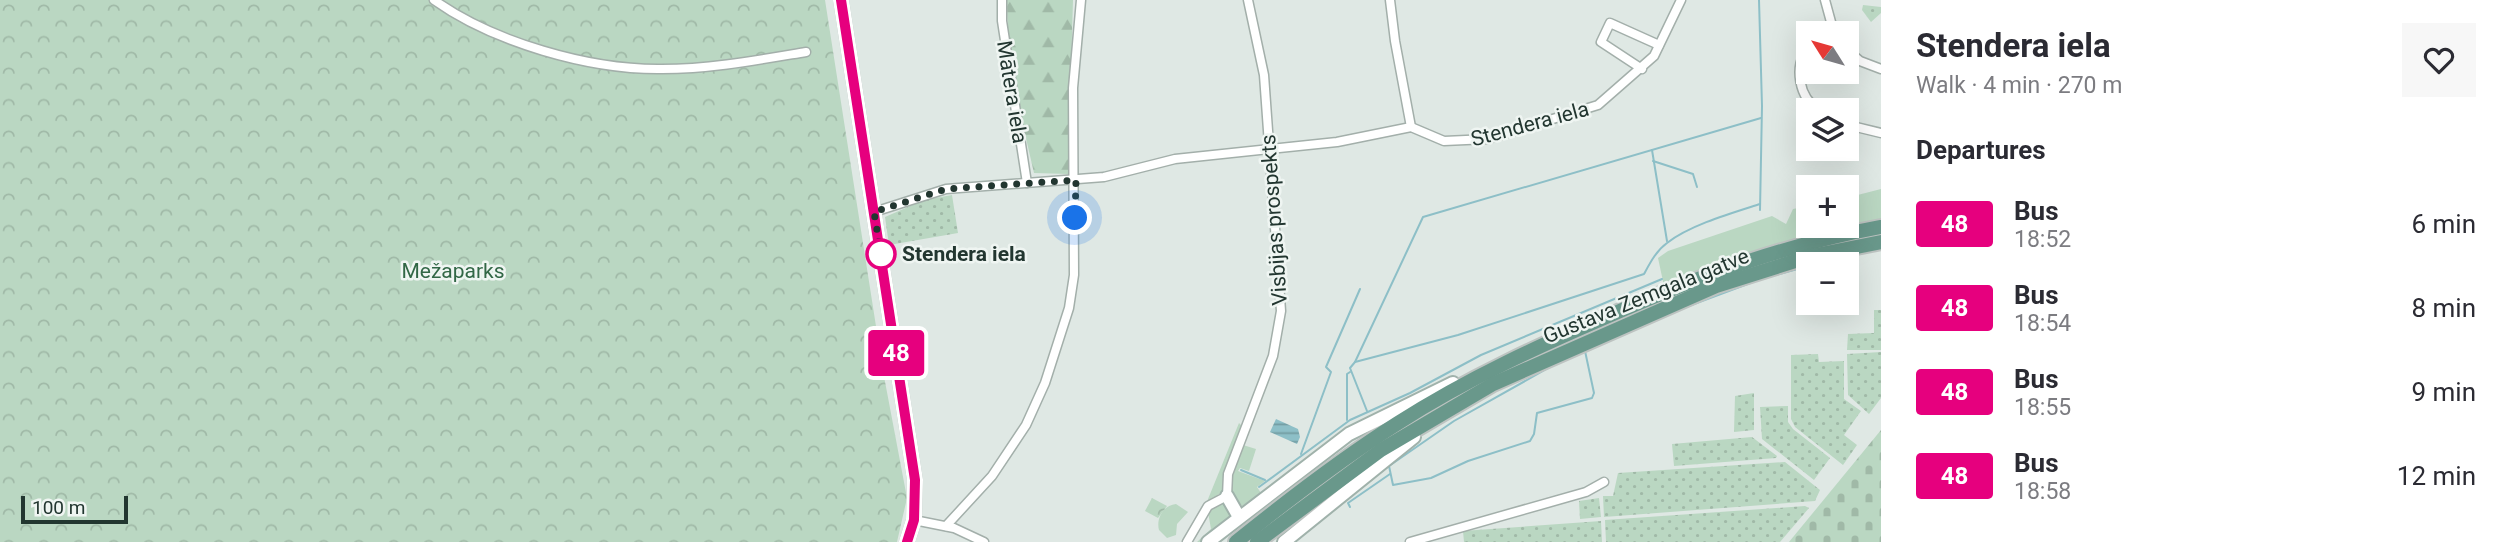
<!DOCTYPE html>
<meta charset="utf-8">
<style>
body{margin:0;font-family:Roboto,sans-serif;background:#f7f7f7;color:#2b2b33;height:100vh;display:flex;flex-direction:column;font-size:26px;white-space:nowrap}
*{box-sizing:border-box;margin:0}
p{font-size:23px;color:#7c7c81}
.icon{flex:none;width:38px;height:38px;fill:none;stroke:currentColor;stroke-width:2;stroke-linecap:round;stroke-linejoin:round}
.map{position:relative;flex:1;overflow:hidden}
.panel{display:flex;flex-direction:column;background:#fff;width:630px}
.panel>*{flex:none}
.badge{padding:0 14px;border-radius:5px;font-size:24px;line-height:46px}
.needle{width:46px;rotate:307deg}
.buttons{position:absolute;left:1796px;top:21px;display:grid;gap:14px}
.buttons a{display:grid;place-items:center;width:63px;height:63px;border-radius:0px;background:#fff;box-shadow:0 7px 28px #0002;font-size:35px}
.scale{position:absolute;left:21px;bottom:18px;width:107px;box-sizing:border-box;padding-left:7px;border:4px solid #223630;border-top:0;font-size:19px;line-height:24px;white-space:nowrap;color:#223630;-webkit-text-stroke:5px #eff5f2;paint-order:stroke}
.you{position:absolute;width:35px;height:35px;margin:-18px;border:5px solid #fff;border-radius:50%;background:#1a73e8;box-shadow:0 0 0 10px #1a73e833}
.map>.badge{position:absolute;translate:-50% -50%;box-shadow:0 0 0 4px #fff}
h2{padding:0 35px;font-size:26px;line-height:63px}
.round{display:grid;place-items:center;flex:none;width:74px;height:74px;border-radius:0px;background:#f7f7f7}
.overview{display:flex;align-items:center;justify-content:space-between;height:119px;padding:0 35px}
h1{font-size:33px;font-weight:700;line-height:52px}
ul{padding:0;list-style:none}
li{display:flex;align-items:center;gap:21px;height:84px;padding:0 35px}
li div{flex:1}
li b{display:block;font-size:26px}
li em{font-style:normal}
li .badge{min-width:77px;font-weight:700;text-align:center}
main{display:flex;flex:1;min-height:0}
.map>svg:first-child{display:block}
.grass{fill:#bad7c2}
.forest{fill:url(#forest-firs)}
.cemetery{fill:url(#cemetery-stones)}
.park{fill:url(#park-crowns)}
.garden{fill:url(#garden-dots)}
.water{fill:url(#water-rules)}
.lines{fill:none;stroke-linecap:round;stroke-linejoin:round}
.stream{stroke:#8dbfc7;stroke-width:2}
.street-casing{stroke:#a3afaa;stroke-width:11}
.secondary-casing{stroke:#a0b2ab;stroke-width:16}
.primary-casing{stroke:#bdc3c1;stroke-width:18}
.street{stroke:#fff;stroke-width:8}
.secondary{stroke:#fff;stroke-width:12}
.primary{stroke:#69988b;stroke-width:14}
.line-casing{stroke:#fff;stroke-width:16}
.line{stroke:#e6007e;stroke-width:10}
.walk{stroke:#223630;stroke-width:7;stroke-dasharray:0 12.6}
.stop-dot{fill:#fff;stroke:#e6007e;stroke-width:3.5}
.labels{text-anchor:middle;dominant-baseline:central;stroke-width:5;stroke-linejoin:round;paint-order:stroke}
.street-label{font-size:21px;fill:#223630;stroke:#eff5f2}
.stop-label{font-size:21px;font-weight:bold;fill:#223630;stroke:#eff5f2;text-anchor:start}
.park-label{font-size:21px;fill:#326746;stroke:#eff5f2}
</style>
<main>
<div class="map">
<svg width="1881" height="542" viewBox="0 0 1881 542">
<defs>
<pattern id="forest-firs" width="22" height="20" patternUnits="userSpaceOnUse" patternTransform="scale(1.75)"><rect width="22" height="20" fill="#bad7c2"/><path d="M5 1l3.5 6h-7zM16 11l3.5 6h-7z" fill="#a0b9a7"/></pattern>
<pattern id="cemetery-stones" width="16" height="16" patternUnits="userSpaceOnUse" patternTransform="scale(1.75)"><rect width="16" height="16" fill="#bad7c2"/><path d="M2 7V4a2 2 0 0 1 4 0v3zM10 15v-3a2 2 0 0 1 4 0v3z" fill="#a0b9a7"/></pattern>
<pattern id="park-crowns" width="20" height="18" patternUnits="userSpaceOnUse" patternTransform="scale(1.75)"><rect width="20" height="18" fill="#bad7c2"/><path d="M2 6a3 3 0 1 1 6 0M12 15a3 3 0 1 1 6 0" fill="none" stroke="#a0b9a7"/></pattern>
<pattern id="garden-dots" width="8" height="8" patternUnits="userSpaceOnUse" patternTransform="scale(1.75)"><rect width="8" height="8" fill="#bad7c2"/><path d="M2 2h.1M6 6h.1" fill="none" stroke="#a0b9a7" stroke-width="1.8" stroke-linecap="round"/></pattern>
<pattern id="water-rules" width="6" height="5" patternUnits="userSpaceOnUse" patternTransform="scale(1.75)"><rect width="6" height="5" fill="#8dbfc7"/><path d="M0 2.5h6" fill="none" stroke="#739ca2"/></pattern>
</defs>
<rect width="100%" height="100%" fill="#dfe8e4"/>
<g class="grass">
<path d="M1881,189V223L1664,286L1658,258L1668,251L1772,216L1786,224L1793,209L1808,206V226H1846V198Z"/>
<path d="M1239,423L1242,426L1224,476V490L1206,504Z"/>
<path d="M1243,445L1256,449L1249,471L1240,468L1238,471L1265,481L1257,487L1261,493L1242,506L1232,497L1230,484Z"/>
<path d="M1218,502H1224L1230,511V519L1202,542H1197L1211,529L1208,512Z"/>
<path d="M1176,504L1188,512L1177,524L1176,535L1167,538L1159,530C1156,519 1163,505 1176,504Z"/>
</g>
<path class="forest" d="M1007,0H1073L1068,174L1034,173C1021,117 1007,58 1007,0Z"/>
<path class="cemetery" d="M1881,430V542H1789Z"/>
<g class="park">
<path d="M0,0H825L883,371L907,498L897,542H0Z"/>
<path d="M1152,498L1167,506L1158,518L1145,511Z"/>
</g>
<g class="garden">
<path d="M1863,5L1881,7V13L1871,22L1862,10Z"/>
<path d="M952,195L958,233L889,245L885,217L924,200Z"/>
<path d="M1874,310H1881V350H1847L1848,334L1874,333Z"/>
<path d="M1881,352V398L1869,414L1848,395L1847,354Z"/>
<path d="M1818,354L1819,362L1844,361V399L1861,411L1844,435L1857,445L1843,465L1795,427L1791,419V355Z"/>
<path d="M1754,393V430L1734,432L1735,396Z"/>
<path d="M1788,406V422L1793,429L1830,458L1814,480L1762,439L1760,407Z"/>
<path d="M1752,437L1777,456L1776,458L1674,466L1672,444Z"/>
<path d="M1785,462L1820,490L1815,501L1604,517L1603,496H1613L1618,473Z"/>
<path d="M1599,498L1601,517L1580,519L1579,501Z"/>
<path d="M1805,506L1809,508L1780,542H1606L1605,520Z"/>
<path d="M1601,521L1602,542H1464L1463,531Z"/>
</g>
<path class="water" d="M1276,419L1298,429L1300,437L1297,444L1270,432Z"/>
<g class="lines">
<g class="stream">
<path d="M1759,0L1762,106L1760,210"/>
<path d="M1652,150L1667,241"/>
<path d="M1653,161L1693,174L1697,187"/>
<path d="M1814,264L1864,252"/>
<path d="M1765,278L1808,266"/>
<path d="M1686,307L1753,282"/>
<path d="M1355,362L1423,217L1761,118"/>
<path d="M1550,367L1454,421L1389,466L1393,485L1431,478L1468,461L1530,441L1534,434L1537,413L1592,398L1594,393L1585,351"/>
<path d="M1367,411L1350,368L1355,362L1458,335L1644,274C1650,263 1656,251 1667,243C1690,225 1732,213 1760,204"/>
<path d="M1347,420V374L1350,372"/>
<path d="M1301,454L1331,372L1326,367L1360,289"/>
<path d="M1241,470L1265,480"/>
<path d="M1259,487L1350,420L1410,393L1481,355L1662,279"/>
<path d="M1350,507L1348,503L1390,474"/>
</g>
<defs>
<g id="street">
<path d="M434,0C493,42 589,70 662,69C710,69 758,60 806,52"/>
<path d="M1002,0V21L1027,183"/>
<path d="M1390,0L1395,41L1411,127"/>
<path d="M1825,0L1834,33"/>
<path d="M1808,48C1793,67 1799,98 1819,110"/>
<path d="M1846,49L1860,61L1881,69"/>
<path d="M1642,69L1601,42L1610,23L1659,45"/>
<path d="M1846,120L1852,126L1881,133"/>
<path d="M874,212L946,189L1104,177L1175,159L1337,142L1411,127L1444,141L1488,139L1598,105L1654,56L1681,0"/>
<path d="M914,520L954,528L984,542"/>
<path d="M946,526L992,476L1026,425L1045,383L1069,308L1074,275L1073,88L1081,0"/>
<path d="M1187,542L1208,506L1227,496L1228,474L1273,356L1281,311L1264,75L1248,0"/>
<path d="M1410,542L1586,492L1604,482"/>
</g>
<g id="secondary">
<path d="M841,0L915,480L914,520L907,542"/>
<path d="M1227,496L1239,517"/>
<path d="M1208,542L1349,434L1453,383"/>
<path d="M1284,542L1414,437"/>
</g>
<g id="primary">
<path d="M1236,542C1288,500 1341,459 1398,423C1468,378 1543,344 1620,311C1705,274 1789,244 1881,227"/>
<path d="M1257,542L1381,450L1493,384L1716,286L1811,256L1881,242"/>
</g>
</defs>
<use href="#street" class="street-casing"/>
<use href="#secondary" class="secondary-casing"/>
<use href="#primary" class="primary-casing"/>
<use href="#street" class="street"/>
<use href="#secondary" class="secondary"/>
<use href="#primary" class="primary"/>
</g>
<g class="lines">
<defs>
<path id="line" d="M841,0L915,480L914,520L907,542"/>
</defs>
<use href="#line" class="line-casing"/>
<use href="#line" class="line"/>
<path class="walk" d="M881,254L874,212L946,189L1076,180L1075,218"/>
</g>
<circle class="stop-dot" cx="881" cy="254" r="14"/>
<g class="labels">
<g class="street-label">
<text transform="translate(1012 92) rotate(81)">Mātera iela</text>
<text transform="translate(1530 124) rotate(-15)">Stendera iela</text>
<text transform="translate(1274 220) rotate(-94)">Visbijas prospekts</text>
<text transform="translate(1646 296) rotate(-22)">Gustava Zemgala gatve</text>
</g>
<g class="stop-label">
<text x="902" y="254">Stendera iela</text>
</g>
<g class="park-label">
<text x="453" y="271">Mežaparks</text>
</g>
</g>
</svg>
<div class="buttons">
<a><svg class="needle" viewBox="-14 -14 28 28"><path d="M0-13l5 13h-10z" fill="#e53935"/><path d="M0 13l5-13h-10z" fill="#7c7c81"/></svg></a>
<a><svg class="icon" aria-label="layers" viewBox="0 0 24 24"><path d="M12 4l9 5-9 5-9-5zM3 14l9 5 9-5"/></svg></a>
<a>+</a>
<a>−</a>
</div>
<div class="scale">100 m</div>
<div class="you" style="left:1075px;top:218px"></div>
<b class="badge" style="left:896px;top:353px;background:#e6007e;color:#fff">48</b>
</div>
<section class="panel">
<div class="overview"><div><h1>Stendera iela</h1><p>Walk · 4 min · 270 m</p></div><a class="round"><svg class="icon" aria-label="heart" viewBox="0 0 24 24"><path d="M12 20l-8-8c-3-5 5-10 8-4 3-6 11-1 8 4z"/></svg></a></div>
<h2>Departures</h2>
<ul>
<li><span class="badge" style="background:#e6007e;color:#fff">48</span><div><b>Bus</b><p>18:52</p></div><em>6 min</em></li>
<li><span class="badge" style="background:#e6007e;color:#fff">48</span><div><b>Bus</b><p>18:54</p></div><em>8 min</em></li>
<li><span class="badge" style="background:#e6007e;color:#fff">48</span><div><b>Bus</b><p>18:55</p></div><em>9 min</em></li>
<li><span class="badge" style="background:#e6007e;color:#fff">48</span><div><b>Bus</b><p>18:58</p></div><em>12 min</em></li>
</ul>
</section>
</main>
